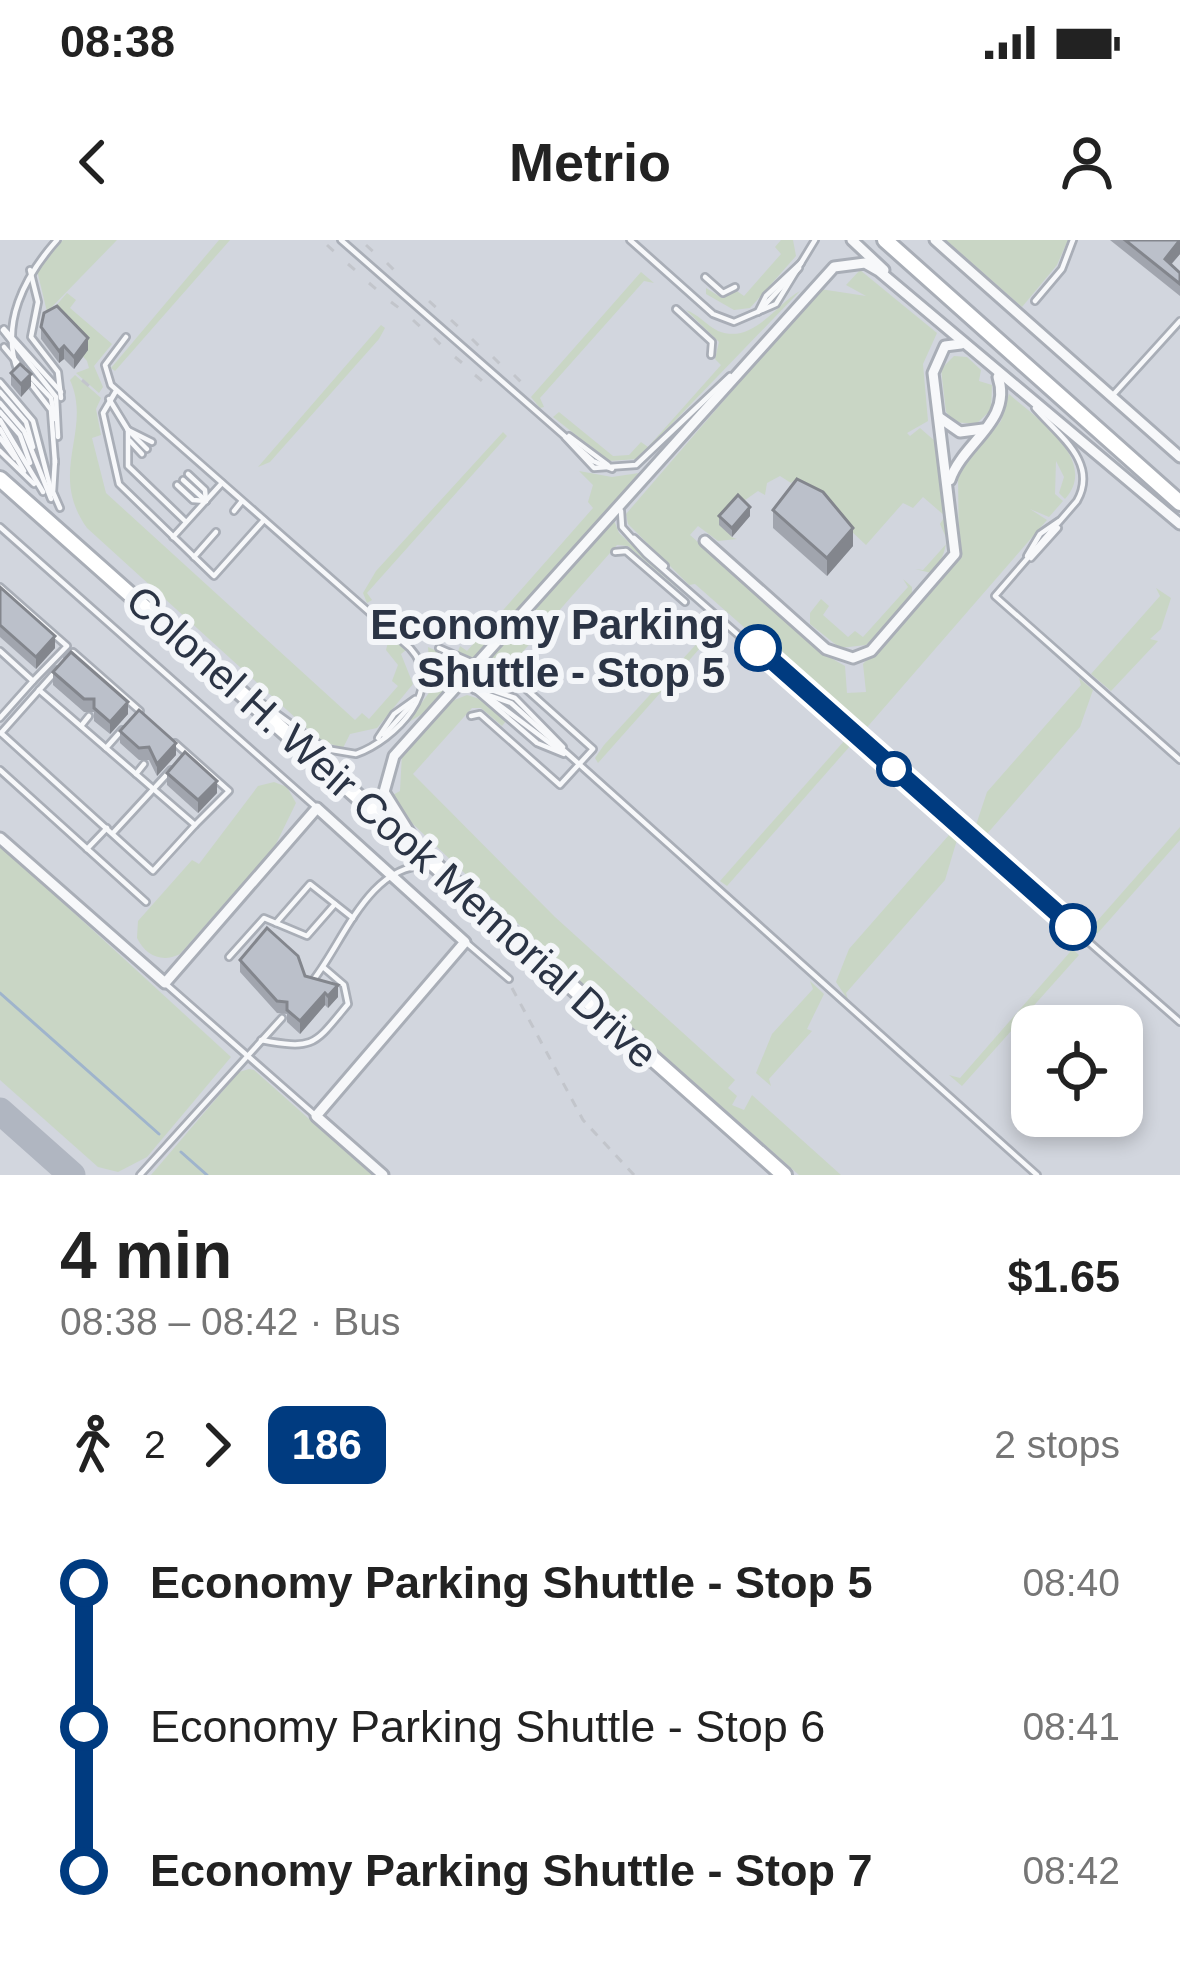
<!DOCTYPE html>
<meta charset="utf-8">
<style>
body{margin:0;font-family:Helvetica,sans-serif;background:#f2f2f2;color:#222;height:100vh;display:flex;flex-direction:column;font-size:45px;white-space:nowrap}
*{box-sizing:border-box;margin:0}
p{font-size:39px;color:#767676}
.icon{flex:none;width:66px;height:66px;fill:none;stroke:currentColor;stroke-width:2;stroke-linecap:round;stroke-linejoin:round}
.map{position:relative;height:935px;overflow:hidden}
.sheet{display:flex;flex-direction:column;background:#fff;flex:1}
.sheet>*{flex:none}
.badge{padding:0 24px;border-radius:18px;font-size:42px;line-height:78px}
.fabs{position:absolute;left:1011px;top:765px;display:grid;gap:24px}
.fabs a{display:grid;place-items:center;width:132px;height:132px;border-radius:24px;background:#fff;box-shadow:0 6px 18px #0003;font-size:60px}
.map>.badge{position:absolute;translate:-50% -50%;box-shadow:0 0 0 6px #fff}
.legs{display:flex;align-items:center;gap:18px;height:132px;padding:0 60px;font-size:39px}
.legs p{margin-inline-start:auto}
.overview{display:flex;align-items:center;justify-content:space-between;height:204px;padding:0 60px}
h1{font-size:66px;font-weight:700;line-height:90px}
ul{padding:0 60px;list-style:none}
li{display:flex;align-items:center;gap:42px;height:144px;font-size:45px}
li i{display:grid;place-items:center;width:18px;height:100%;margin:0 15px;background:currentColor}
li i::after{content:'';width:30px;height:30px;margin:-15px;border:9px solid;border-radius:50%;background:#fff}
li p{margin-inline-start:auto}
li:first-child i{background:linear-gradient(#0000 50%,currentColor 0)}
li:last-child i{background:linear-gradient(currentColor 50%,#0000 0)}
.status{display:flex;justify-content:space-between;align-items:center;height:84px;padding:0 60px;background:#fff;direction:ltr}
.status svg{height:33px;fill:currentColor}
header{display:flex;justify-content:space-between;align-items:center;height:156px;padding:0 60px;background:#fff;font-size:54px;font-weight:700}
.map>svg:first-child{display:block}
.built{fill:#d2d6de;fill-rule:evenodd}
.green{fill:#c9d6c5}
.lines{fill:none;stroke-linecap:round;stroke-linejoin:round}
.stream{stroke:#9fb4cc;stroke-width:3}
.taxiway{stroke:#b0b6c1;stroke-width:27}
.lane-casing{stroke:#a9aeb7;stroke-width:10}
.street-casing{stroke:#a9aeb7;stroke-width:15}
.secondary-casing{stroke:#a9aeb7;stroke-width:20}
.path{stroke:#c2c5cb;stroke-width:3;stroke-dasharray:9 9;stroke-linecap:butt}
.lane{stroke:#f7f8fa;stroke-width:4.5}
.street{stroke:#f7f8fa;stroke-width:9}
.secondary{stroke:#fff;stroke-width:14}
.wall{fill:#a1a5ae}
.shaded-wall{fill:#83868d}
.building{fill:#bbc0ca;stroke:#83868d;stroke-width:3}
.line-1-casing{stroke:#fff;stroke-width:27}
.line-1{stroke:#003b80;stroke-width:18}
.stop-1-dot{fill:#fff;stroke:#003b80;stroke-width:6}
.labels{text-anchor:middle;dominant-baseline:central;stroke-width:12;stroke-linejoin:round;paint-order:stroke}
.stop-label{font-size:42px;font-weight:bold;fill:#2b3445;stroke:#f4f6f9;text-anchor:end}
.street-label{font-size:42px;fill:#2b3445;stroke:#f4f6f9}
</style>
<div class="status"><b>08:38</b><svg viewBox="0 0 49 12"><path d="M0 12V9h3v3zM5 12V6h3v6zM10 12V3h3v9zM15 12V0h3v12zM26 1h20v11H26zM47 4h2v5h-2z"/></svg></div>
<header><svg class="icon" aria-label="back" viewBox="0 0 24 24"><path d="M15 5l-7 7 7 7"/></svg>Metrio<svg class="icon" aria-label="person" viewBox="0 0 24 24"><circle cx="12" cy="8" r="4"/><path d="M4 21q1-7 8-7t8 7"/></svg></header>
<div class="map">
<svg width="1180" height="935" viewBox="0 0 1180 935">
<rect width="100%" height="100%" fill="#e4e7ec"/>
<path class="built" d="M0,0H1180V935H0ZM1032,786H1122V876H1032Z"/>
<g class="green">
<path d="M63,0H117L47,72L37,30Z"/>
<path d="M219,0H230L115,131L111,128Z"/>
<path d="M781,0H793L796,16L750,68L734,70L706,54V48L722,58L737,51L744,56L781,14L775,7Z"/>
<path d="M946,0H1068L1057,25L1022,67Z"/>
<path d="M860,30L937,93L923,124L928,181L907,193L910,196L920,188L936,202C941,241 962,305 931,333L915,329L923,330L948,302L940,284L945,276L923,257L913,268L903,263L866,305L796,239L791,243L780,236L767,243L765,255L758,251L738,265L731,297L737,299L718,301L698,286L690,295L824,414L845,426L847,453L866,452L863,424L959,319L958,234L1001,181L1009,154C1036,178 1100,220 1065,259L1059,253L1064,237L1056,221L1055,254L1063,261L1049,277L1030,269L1047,280L863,492L695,344L689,345L628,284L626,274L820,49L866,56L846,45Z"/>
<path d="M641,32L654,43L644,41L540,158L544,167L540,168L531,157Z"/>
<path d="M800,51L638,219L609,221L553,177L559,172L613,216L629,215L641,202L648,207L721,125L715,119L719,102L686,70C698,74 706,85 718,91C753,105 776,64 800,51Z"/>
<path d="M67,53L76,60L70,68L112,104L94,126L103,147L99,153L76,133L89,128L87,121L47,76Z"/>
<path d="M381,85L385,88L379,99L270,222L258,227Z"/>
<path d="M954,116L967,117L981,130L979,141L992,145L991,170L976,184L954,182L946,172L941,129Z"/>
<path d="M75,135L101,158L96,169L101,195L92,198L106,253L355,480L362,473L369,479L398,446L392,441L398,425L386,410L388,402L397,401L406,410L401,414L413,444L377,488L350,494L343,508L321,501L87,288C47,232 93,191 70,140Z"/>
<path d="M503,192L507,196L367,353L372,360L367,363L363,353L376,331Z"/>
<path d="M579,231L612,237L639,233L473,420L457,414L460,406L467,411L593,268L588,262L593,245Z"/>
<path d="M613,278L619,293L684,354L628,306L617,305L505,432L482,424Z"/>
<path d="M903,339L912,347V356L866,405L840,408L810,384V373L821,359L829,366L823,375L848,397L855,391L863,397L908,347Z"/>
<path d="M1156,348L1171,358L1161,389L1150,399L1158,401L1111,451L1091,434L1160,356Z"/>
<path d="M712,387L716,390L598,523L595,518L604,505Z"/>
<path d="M428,407L468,425L429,470L407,483L431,450Z"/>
<path d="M1079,438L1093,450L1080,487L986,595L988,603L974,591L987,552L1081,445Z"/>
<path d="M467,455L483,460L506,481L502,486L481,468H472L413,534L555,677L735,840L728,848L737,856L732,865L744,870L752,855L841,935H799L555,719L395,567L391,556L400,551L402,514L447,463Z"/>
<path d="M845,500L851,505L727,646L720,641Z"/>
<path d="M274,542L287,547L296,563L274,608L180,714C162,723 146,716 137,698L138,681L192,620L199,624L258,546Z"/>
<path d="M949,584L959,593L945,640L846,753L848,760L836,742L849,709L949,595L943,588Z"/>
<path d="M1180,587V600L1097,694L1091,688Z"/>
<path d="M0,605L231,817L147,917L118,932L98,927L0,840Z"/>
<path d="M1066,703L1079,715L962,846L949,835L960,838L1070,712Z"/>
<path d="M810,741L824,754L807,789L812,791L769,839L771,846L756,833L772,794L813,749Z"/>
<path d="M249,829L254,830L372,935H151L239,832Z"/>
</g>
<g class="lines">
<g class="stream">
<path d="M0,753L159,894"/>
<path d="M181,912L207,935"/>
</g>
<path class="taxiway" d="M0,871L72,935"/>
<defs>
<g id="lane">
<path d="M341,0L593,221L612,229"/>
<path d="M630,0L713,74L734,82L776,64L815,0"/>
<path d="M30,30L38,62L31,97L58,132L61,158"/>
<path d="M705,37L723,53L735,47"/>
<path d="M1035,61L1062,29L1073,0"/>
<path d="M762,68L799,28"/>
<path d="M676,69L712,102L711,115"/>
<path d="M758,72L766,56L801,23"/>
<path d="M4,89L61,152"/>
<path d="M3,90L56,157L58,197"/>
<path d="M126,97L105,125L111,145L410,408C447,448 395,500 356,514L326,509L262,463"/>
<path d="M4,107L20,126"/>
<path d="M18,132C0,84 24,37 57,0"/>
<path d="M28,134L51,158L55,179"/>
<path d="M0,142L33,181L52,254"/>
<path d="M31,144L51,170L55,223"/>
<path d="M116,151L103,173L119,244L214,336L264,280"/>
<path d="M0,152L26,182L33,207"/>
<path d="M1112,156L1180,81"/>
<path d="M109,159L128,190"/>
<path d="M0,163L24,191L51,259"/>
<path d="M1035,168C1058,195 1099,222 1077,261L995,356L1180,520"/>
<path d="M0,172L20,195L30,223"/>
<path d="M0,180L43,252"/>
<path d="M0,189L24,231"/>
<path d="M128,190V226L186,282"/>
<path d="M128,190L152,202"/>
<path d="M128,190L147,209"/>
<path d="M569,196L608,225"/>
<path d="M565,197L594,228L636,225L730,136"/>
<path d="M0,198L15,218"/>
<path d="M130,201L142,214"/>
<path d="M0,211L34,244"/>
<path d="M55,220L53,252L60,268"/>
<path d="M188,234L205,250L206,261"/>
<path d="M183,240L206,261"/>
<path d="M177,245L193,260L206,261"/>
<path d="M234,271L242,261"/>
<path d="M621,271L622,287L646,314L1180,782"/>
<path d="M0,287L317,568"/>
<path d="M173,297L222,243"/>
<path d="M634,298L665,326"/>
<path d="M615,312L626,311L685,362"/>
<path d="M1027,316L1040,294L1059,281"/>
<path d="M194,317L216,292"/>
<path d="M1031,318L1058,288"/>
<path d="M0,347L67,406L33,441"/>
<path d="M439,408L503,436L512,435"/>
<path d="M0,411L33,441L0,478"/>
<path d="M68,417L73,412L140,471"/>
<path d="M489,449L515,458L563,507"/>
<path d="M474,450L511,463L1037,935"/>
<path d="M477,451L537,503L564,514"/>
<path d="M482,452L559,510"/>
<path d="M471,476L480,474L560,545L593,509L516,440L515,427"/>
<path d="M81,486L89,476"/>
<path d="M1,493L153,631L195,585L39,450"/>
<path d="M1,493L57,430"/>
<path d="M384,495L412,464"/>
<path d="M378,498L394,474L415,459"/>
<path d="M175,503L229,551L195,585"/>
<path d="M106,508L122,490"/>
<path d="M0,530L146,662"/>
<path d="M136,534L144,524"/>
<path d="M113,593L171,530"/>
<path d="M87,609L107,588"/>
<path d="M276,683L310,644L353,678"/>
<path d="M468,704L509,739"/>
<path d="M229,717L264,678L307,696L335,664"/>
<path d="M314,739C343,702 370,623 427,626"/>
<path d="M167,745L316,876"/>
<path d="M261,800C315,810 314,805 348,764L344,745L323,727"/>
<path d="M140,935L282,778"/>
</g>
<g id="street">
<path d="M852,0L884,30"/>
<path d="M935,0L1180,217"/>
<path d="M940,178L960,192L983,189"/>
<path d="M950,240C963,202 1013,181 998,137"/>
<path d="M705,301L826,409L853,418L871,411L955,314L933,133L945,106L961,104"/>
<path d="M0,598L165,743L317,568L465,702L316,876L383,935"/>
<path d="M414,600L384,552L394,516L834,27L865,23L879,31L1180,284"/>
</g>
<g id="secondary">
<path d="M885,0L1180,263"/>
<path d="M0,239L784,935"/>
</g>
</defs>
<use href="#lane" class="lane-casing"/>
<use href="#street" class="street-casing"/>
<use href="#secondary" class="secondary-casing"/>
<g class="path">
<path d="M327,5L339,16"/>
<path d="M366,5L378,16"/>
<path d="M387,23L398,34"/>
<path d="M348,24L361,35"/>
<path d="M369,43L382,54"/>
<path d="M429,61L441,72"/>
<path d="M391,62L403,71"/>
<path d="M413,80L424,90"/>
<path d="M451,80L462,90"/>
<path d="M434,98L445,109"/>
<path d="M472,99L483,110"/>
<path d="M455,117L467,127"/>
<path d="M493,117L504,128"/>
<path d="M475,135L487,145"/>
<path d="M514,135L525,146"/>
<path d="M82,140L89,146"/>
<path d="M512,748L583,880L634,935"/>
</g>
<use href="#lane" class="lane"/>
<use href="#street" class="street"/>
<use href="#secondary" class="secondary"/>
</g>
<g class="wall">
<path d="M1110,0H1180V14L1171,25L1180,33V56Z"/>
<path d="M41,87L88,110L74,129L64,119L59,123L41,99Z"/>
<path d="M11,133L31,146L21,157L11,145Z"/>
<path d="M773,270L853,306L827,336L773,288Z"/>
<path d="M719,276H750L732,297L719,285Z"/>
<path d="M0,347L55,408L36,429L0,397Z"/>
<path d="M53,432L128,474L110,494L94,481V472H84L53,445Z"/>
<path d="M120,491L176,515L157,536L149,520H139L120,503Z"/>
<path d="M167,533L217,553L198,573L167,545Z"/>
<path d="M240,720L305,736L338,757L328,768L325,765L300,794L287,782V774L277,773L240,732Z"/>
</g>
<g class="shaded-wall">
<path d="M1180,2V14L1165,31V19Z"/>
<path d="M88,98V110L74,129V117Z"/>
<path d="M64,106V119L59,123V111Z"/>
<path d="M31,134V146L21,157V144Z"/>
<path d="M750,267V276L732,297V288Z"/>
<path d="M853,288V306L827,336V318Z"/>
<path d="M55,396V408L36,429V417Z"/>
<path d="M128,462V474L110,494V482Z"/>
<path d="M176,503V515L157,536V524Z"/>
<path d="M217,541V553L198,573V560Z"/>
<path d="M338,745V757L328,768V756Z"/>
<path d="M325,753V765L300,794V781Z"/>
</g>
<g class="building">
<path d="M1125,0H1180L1165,19L1180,33V44Z"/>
<path d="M57,66L88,98L74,117L64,106L59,111L41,87L44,73Z"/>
<path d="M20,124L31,134L21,144L11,133Z"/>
<path d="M797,239L823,252L853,288L827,318L773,270Z"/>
<path d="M738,255L750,267L732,288L719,276Z"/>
<path d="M0,347L55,396L36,417L0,385Z"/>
<path d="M71,412L128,462L110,482L94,468V459H84L53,432Z"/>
<path d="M139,470L176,503L157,524L149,507L139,508L120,491Z"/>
<path d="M185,512L217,541L198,560L167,533Z"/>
<path d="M267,688L298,716L305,736L338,745L328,756L325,753L300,781L287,770V762L277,761L240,720Z"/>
</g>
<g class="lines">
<defs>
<path id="line-1" d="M758,408L1073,687"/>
</defs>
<use href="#line-1" class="line-1-casing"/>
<use href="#line-1" class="line-1"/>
</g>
<g class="stop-1-dot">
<circle cx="758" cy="408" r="21"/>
<circle cx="894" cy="529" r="15"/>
<circle cx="1073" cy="687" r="21"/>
</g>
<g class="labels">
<g class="stop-label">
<text x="725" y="384">Economy Parking<tspan x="725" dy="48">Shuttle - Stop 5</tspan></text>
</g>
<g class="street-label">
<text transform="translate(392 587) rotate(42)">Colonel H. Weir Cook Memorial Drive</text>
</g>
</g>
</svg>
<div class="fabs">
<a><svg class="icon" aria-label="locate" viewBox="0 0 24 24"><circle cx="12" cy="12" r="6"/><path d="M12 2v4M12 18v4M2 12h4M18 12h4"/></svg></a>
</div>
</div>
<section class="sheet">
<div class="overview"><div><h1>4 min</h1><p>08:38 – 08:42 · Bus</p></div><b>$1.65</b></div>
<div class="legs"><svg class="icon" aria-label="walk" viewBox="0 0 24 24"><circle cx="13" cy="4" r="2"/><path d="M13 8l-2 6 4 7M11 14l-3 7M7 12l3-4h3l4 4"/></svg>2<svg class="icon" aria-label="forward" viewBox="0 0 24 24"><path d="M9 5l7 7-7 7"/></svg><b class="badge" style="background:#003b80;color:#fff">186</b><p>2 stops</p></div>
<ul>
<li><i style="color:#003b80"></i><b>Economy Parking Shuttle - Stop 5</b><p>08:40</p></li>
<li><i style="color:#003b80"></i><span>Economy Parking Shuttle - Stop 6</span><p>08:41</p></li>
<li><i style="color:#003b80"></i><b>Economy Parking Shuttle - Stop 7</b><p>08:42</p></li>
</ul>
</section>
